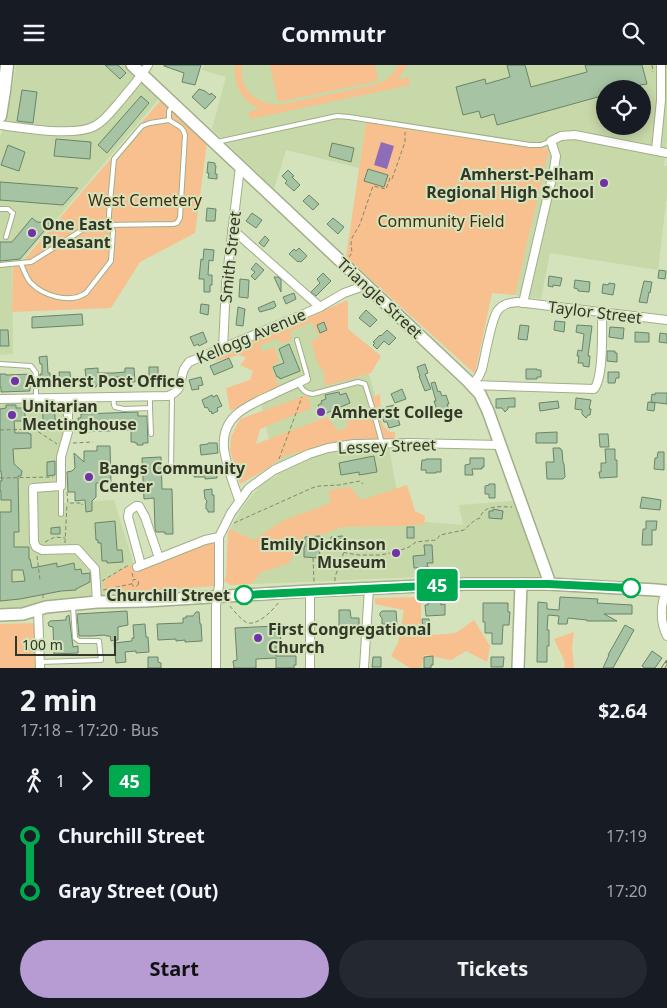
<!DOCTYPE html>
<meta charset="utf-8">
<style>
body{margin:0;font-family:"Noto Sans",sans-serif;background:#242831;color:#f1f3f6;height:100vh;display:flex;flex-direction:column;font-size:19px;white-space:nowrap}
*{box-sizing:border-box;margin:0}
p{font-size:16px;color:#9ea1a6}
.icon{flex:none;width:28px;height:28px;fill:none;stroke:currentColor;stroke-width:2;stroke-linecap:round;stroke-linejoin:round}
.map{position:relative;height:603px;overflow:hidden}
.side{display:flex;flex-direction:column;background:#171b24;flex:1}
.side>*{flex:none}
.badge{padding:0 10px;border-radius:4px;font-size:18px;line-height:32px}
.tools{position:absolute;left:596px;top:15px;display:grid;gap:10px}
.tools a{display:grid;place-items:center;width:55px;height:55px;border-radius:50%;background:#171b24;box-shadow:0 2px 12px #0003;font-size:25px}
.scale{position:absolute;left:15px;bottom:12px;width:101px;box-sizing:border-box;padding-left:5px;border:2px solid #323728;border-top:0;font-size:14px;line-height:18px;white-space:nowrap;color:#323728;-webkit-text-stroke:4px #d4e3bb;paint-order:stroke}
.map>.badge{position:absolute;translate:-50% -50%;box-shadow:0 0 0 2px #fff}
.legs{display:flex;align-items:center;gap:8px;height:55px;padding:0 20px;font-size:16px}
.legs p{margin-inline-start:auto}
.head{display:flex;align-items:center;justify-content:space-between;height:85px;padding:0 20px}
h1{font-size:28px;font-weight:700;line-height:38px}
.button{display:flex;gap:10px;margin-top:auto;padding:10px 20px}
.button a{flex:1;height:58px;border-radius:30px;background:#b69cd3;color:#111;font-size:20px;font-weight:700;line-height:58px;text-align:center}
.button a+a{background:#242831;color:#f1f3f6}
ul{padding:0 20px;list-style:none}
li{display:flex;align-items:center;gap:18px;height:55px;font-size:19px}
li i{display:grid;place-items:center;width:8px;height:100%;margin:0 6px;background:currentColor}
li i::after{content:'';width:12px;height:12px;margin:-6px;border:4px solid;border-radius:50%;background:#171b24}
li p{margin-inline-start:auto}
li:first-child i{background:linear-gradient(#0000 50%,currentColor 0)}
li:last-child i{background:linear-gradient(currentColor 50%,#0000 0)}
header{display:flex;justify-content:space-between;align-items:center;height:65px;padding:0 20px;background:#171b24;font-size:22px;font-weight:700}
.map>svg:first-child{display:block}
.built{fill:#c7d8a9;fill-rule:evenodd}
.green{fill:#f7c08e}
.water{fill:#8e6cb7}
.building{fill:#a6c4a4;stroke:#698568;fill-rule:evenodd}
.lines{fill:none;stroke-linecap:round;stroke-linejoin:round}
.lane-casing{stroke:#a1af89;stroke-width:6}
.street-casing{stroke:#a1af89;stroke-width:10}
.secondary-casing{stroke:#a1af89;stroke-width:14}
.primary-casing{stroke:#a1af89;stroke-width:15}
.path{stroke:#7f886d;stroke-width:1;stroke-dasharray:4 2.5;stroke-linecap:butt}
.lane{stroke:#fff;stroke-width:4}
.street{stroke:#fff;stroke-width:8}
.secondary{stroke:#fff;stroke-width:11}
.primary{stroke:#fff;stroke-width:12}
.rail-casing{stroke:#757f65;stroke-width:4}
.rail{stroke:#d4e3bb;stroke-width:2;stroke-dasharray:5.5;stroke-linecap:butt}
.line-1-casing{stroke:#fff;stroke-width:11}
.line-1{stroke:#00a950;stroke-width:8}
.poi-dot{fill:#6f32a8;stroke:#d4e3bb;stroke-width:2}
.stop-1-dot{fill:#fff;stroke:#00a950;stroke-width:2.5}
.labels{text-anchor:middle;dominant-baseline:central;stroke-width:4;stroke-linejoin:round;paint-order:stroke}
.poi-label{font-size:16px;font-weight:bold;fill:#323728;stroke:#d4e3bb;text-anchor:start}
.park-label{font-size:16px;fill:#462b0e;stroke:#d4e3bb}
.street-label{font-size:16px;fill:#323728;stroke:#d4e3bb}
.stop-label{font-size:16px;font-weight:bold;fill:#323728;stroke:#d4e3bb;text-anchor:end}
</style>
<header><svg class="icon" aria-label="menu" viewBox="0 0 24 24"><path d="M4 6h16M4 12h16M4 18h16"/></svg>Commutr<svg class="icon" aria-label="search" viewBox="0 0 24 24"><circle cx="10" cy="10" r="6"/><path d="M15 15l6 6"/></svg></header>
<div class="map">
<svg width="667" height="603" viewBox="0 0 667 603">
<rect width="100%" height="100%" fill="#d4e3bb"/>
<g class="built">
<path d="M16,0H148L142,10L163,29L21,196L12,197L13,289L0,290V72L8,48Z"/>
<path d="M204,0H667V74L664,101H667V129L658,205L550,188L541,234L515,230L549,84L366,57L359,103L286,85L274,124L212,64L226,12L202,5ZM605,24H642V61H605Z"/>
<path d="M328,240L370,312L389,382L402,455L463,460L459,440L514,436L540,512H418L252,519L275,485L230,464L244,440L263,418L277,411L247,275Z"/>
<path d="M68,333L63,393L64,438L114,435L145,536L0,549V336Z"/>
</g>
<g class="green">
<path d="M235,0H242C238,25 256,39 279,40L374,20C385,16 393,11 398,0H407L398,15L409,12L410,20L250,54L248,47L260,44C242,36 233,20 235,0Z"/>
<path d="M270,0H375L378,16L278,37Z"/>
<path d="M161,35L207,77L195,168L140,197L111,243L12,247L13,198L22,197Z"/>
<path d="M366,57L549,84L515,230L492,228L475,309L346,192Z"/>
<path d="M348,235V264L381,291L371,308L325,321L324,308L317,297L311,276L320,272L312,257L290,267L291,275L284,278L276,274L260,280L262,287L274,282L279,297L271,302L279,322L230,346L226,323L250,315L253,306L240,300L246,293L239,290L216,296L214,292Z"/>
<path d="M380,329L381,359L390,367H395V375L333,379L310,384L282,392L267,404L240,419L230,385L231,372L240,354L307,330L311,343L260,364L256,379L327,352L338,366L348,362L347,346L359,343L363,353L372,349L369,334Z"/>
<path d="M407,420L415,446L425,451L424,459L401,461L342,462L321,470H304L289,498L260,508L252,519L230,520L224,516L226,511L228,468L230,464L254,475L282,456L330,438L329,425L350,422L361,435Z"/>
<path d="M211,477L215,480L216,482L215,521L120,528L106,527L104,524V516L122,504L133,500L136,506Z"/>
<path d="M421,532V571L456,568L474,555L490,581L487,597L466,586L451,595L424,590L421,603H410L391,591L398,578L404,545L375,539V533Z"/>
<path d="M33,558L35,563L37,603H0V559Z"/>
<path d="M574,567L572,582L574,603H565L564,595L554,574Z"/>
</g>
<path class="water" d="M381,77L394,81L387,104L374,100Z"/>
<g class="building">
<path d="M105,0H118L126,8L120,14Z"/>
<path d="M164,0H201L195,20L182,17L184,8L164,1Z"/>
<path d="M507,0H525L531,22L587,7L585,0H642L647,19L640,20L641,24H605V30L497,60L494,49L481,53L479,46L463,50L456,22L485,14L486,19L510,12Z"/>
<path d="M199,24L205,26L210,30L211,28L216,32L205,44L192,32Z"/>
<path d="M22,25L37,27L33,58L17,56Z"/>
<path d="M141,31L149,38L107,88L98,80Z"/>
<path d="M56,74L91,77L90,94L54,91Z"/>
<path d="M332,78L354,83L351,97L329,91Z"/>
<path d="M8,80L25,87L19,106L1,100Z"/>
<path d="M208,97L215,98V101H216L215,109H217V114L208,113L209,108H207Z"/>
<path d="M368,104L388,110L384,122L364,116Z"/>
<path d="M288,105L294,111L292,112L300,120L294,126L285,118L287,116L282,111Z"/>
<path d="M0,117L78,123L63,140L0,135Z"/>
<path d="M309,130L319,139L313,145L303,136Z"/>
<path d="M207,143L216,144L215,156H206Z"/>
<path d="M252,148L262,155L256,163L246,156Z"/>
<path d="M32,153L37,157L51,158L20,194L0,196V177H12Z"/>
<path d="M333,153L344,162L338,169L327,159Z"/>
<path d="M265,171L269,175L264,182L259,178Z"/>
<path d="M299,183L307,191L301,197L299,196L298,197L289,189L294,184L296,186Z"/>
<path d="M204,184L214,185L213,196L209,195L208,210H212V220H210V227H204V214H199L201,194L203,195Z"/>
<path d="M256,198L264,205L255,215L251,211L255,207L251,204Z"/>
<path d="M659,205L666,206L665,214L658,213Z"/>
<path d="M323,208L331,216L316,231L311,227L320,218L317,214Z"/>
<path d="M549,211L562,213L560,221L553,220V222L548,221Z"/>
<path d="M274,212H278L281,215V227Z"/>
<path d="M240,214L249,215L248,233L239,232Z"/>
<path d="M575,215L590,217L589,227L578,226V224L574,223Z"/>
<path d="M644,216L652,217L650,228L649,227L647,238L639,237Z"/>
<path d="M609,218L615,219L613,230L602,228L603,219L608,220Z"/>
<path d="M294,228L296,234L286,239L283,232Z"/>
<path d="M274,236L276,241L274,243L260,247L258,243Z"/>
<path d="M201,239L209,240L208,250L200,248Z"/>
<path d="M238,242L245,244L243,261L236,260Z"/>
<path d="M366,245L377,255L370,262L359,253Z"/>
<path d="M82,249L83,260L32,263V252Z"/>
<path d="M555,256L565,257L564,267L554,265Z"/>
<path d="M324,257L327,265L320,268L317,260Z"/>
<path d="M520,260L529,261L527,275L518,274Z"/>
<path d="M577,260L592,261L588,291H590L589,302L583,301V298H578L579,291H577L578,285L582,286L584,269L576,267Z"/>
<path d="M610,262L624,263L623,274L609,272Z"/>
<path d="M0,265H8L9,281H0Z"/>
<path d="M387,265L396,273L389,280L384,276L377,284L373,280L375,278L373,277L380,270L381,271Z"/>
<path d="M203,267L207,277L199,281L198,279L194,281L190,272Z"/>
<path d="M635,267L649,268V277H635Z"/>
<path d="M660,268L667,269V278L659,277Z"/>
<path d="M289,279L300,306L280,314L279,312H277L273,302L284,298L279,284Z"/>
<path d="M607,286H615V288H617V297L607,296Z"/>
<path d="M47,291L48,308H50V320H40V309H42V299H40L39,292Z"/>
<path d="M229,293L233,302L214,310L210,301Z"/>
<path d="M425,299L428,308L425,309L431,324L425,326L419,311H420L417,302Z"/>
<rect x="149" y="302" width="9" height="17"/>
<path d="M98,303V308H114L125,307V303H134L135,317H126V312H114L115,317L98,318L96,322H87L85,304Z"/>
<path d="M526,304H537V305H541V312H537V314H526Z"/>
<path d="M59,307H70L71,319H62V317H60Z"/>
<path d="M608,307H619V313H616L615,318H608Z"/>
<path d="M0,309H6V310L32,309V320H30V326L1,327V322H0Z"/>
<path d="M201,312L203,320L198,321L199,324L192,325L189,315Z"/>
<path d="M435,317L438,327L440,326L442,331L446,330L449,339H447L450,348L439,351L434,336H436L431,318Z"/>
<path d="M402,324L406,334L395,338L391,329Z"/>
<path d="M339,327L340,330L346,328L350,338L322,350L318,340L322,338L321,336L326,334L325,330Z"/>
<path d="M655,328H667V339L651,337L652,329L655,330Z"/>
<path d="M212,330L213,332L217,330L222,341L217,343L218,346L212,349L211,346L210,347L207,342L205,343L202,335Z"/>
<path d="M515,333V342H508V344L505,347L502,343H496V334Z"/>
<path d="M576,333L591,335L589,344H591L590,350H588L586,353L582,349V345L575,344Z"/>
<path d="M558,336L559,343L540,346L539,338Z"/>
<path d="M648,337L655,338L654,346L647,345Z"/>
<path d="M54,339L56,365H44L42,340Z"/>
<path d="M6,340H16V343H25V356H14L15,368H29V369H31V383L13,384L14,399L22,406L21,411H18L19,467H14V482H29V494H30L32,503L57,498V502L74,498L75,505L81,504L82,509L90,508V517L76,524V525L61,526L20,534L0,536V447H11V435H1V426H0V416H2L1,406H0V344L6,343ZM12,505H23L25,516L12,517Z"/>
<path d="M394,340L400,360L389,363L387,357H384L382,352L388,351L386,342Z"/>
<path d="M138,347V351H147L148,378H143V380H137V378H135V377H131V365L81,367L80,360H78V353H81V349Z"/>
<path d="M557,367V378H536V368Z"/>
<path d="M599,369H608L609,382H600Z"/>
<path d="M208,378H217L218,388L201,390L200,380L208,379Z"/>
<path d="M97,381H110L111,418H96V432L92,436V446L86,447L85,435L75,436V427H68L67,407L72,406L75,403L74,388L84,397V386H97Z"/>
<path d="M553,383H560L561,385H562L563,397L564,399L565,412L563,414H547L546,397H554Z"/>
<path d="M605,384H615V395H617V412L600,413L599,407H601V398H606Z"/>
<path d="M658,387H664V405L654,404L655,393H657Z"/>
<path d="M374,391L377,407L359,410V407L341,410L339,398Z"/>
<path d="M161,392L162,424H172L173,469H165V467H156L155,463L154,433L144,434L142,393Z"/>
<path d="M470,393H484V402H482V404H472L473,410H465V400L470,399Z"/>
<path d="M426,394H441V407H436V408H426V405H421L422,395H426Z"/>
<path d="M55,396V410L47,411V397Z"/>
<path d="M216,400L217,413L205,414V412H194V405L205,403L204,401Z"/>
<path d="M489,419H495V433H489V429H485V421L489,420Z"/>
<path d="M212,424V430H214V447H208V445L206,444V439L207,436L205,434L204,425Z"/>
<path d="M642,432L661,435L660,445L640,443Z"/>
<path d="M493,444L503,446L502,454L489,453V446H493Z"/>
<path d="M115,456L117,485H122L123,497L107,498V496H102L101,478H98V475H96L95,458Z"/>
<path d="M646,456H657L656,465H652V480H642L643,464H646Z"/>
<path d="M60,462V469H51V463Z"/>
<rect x="407" y="462" width="7" height="11"/>
<path d="M320,471L321,477H319L320,493L304,492V482H305V472Z"/>
<path d="M343,471L344,478L331,479V472Z"/>
<path d="M424,480H432L433,498H427L428,502L414,503L413,491L425,490Z"/>
<path d="M560,532L598,534L597,538L632,540V549H604L617,556H587V555L568,553L567,559H558L559,551L548,550L547,565H549V581H547V597H537L538,537L547,538V544L559,545Z"/>
<path d="M441,534V540L445,539V550L426,551L425,540H428V535Z"/>
<path d="M483,538H508V547H510L509,560H503L502,579H492V568H485V557H483Z"/>
<path d="M339,545H350L351,553H359V560H353L354,569L343,570V566L341,567V562H339Z"/>
<path d="M127,546L128,560L118,562V575L111,576L110,571H106L105,570L92,571H79L77,549Z"/>
<path d="M382,546H396L397,559H394V565L385,566V559H382V553L380,551V548Z"/>
<path d="M196,547H199L200,559H201L202,576L185,577V575L176,576V574L158,575L157,559L183,558V553H186V551H193Z"/>
<path d="M69,550L73,582L78,581V588L54,589L53,562L49,561L48,558L50,556L66,555V552Z"/>
<path d="M422,554H429L430,564L423,565Z"/>
<path d="M145,559L146,572H148L149,587L136,588V586L125,587L126,597L116,598L114,578L132,576V573H134L133,560Z"/>
<path d="M625,560L634,565L613,603H603L609,590H608Z"/>
<path d="M275,561V566L280,565L281,580H276V591H296V600H294V603H276V593L256,594V603H234L233,596L237,595L235,563Z"/>
<path d="M652,586L662,593L655,603H645L642,601Z"/>
<path d="M433,591V600H431V603H424V592Z"/>
<path d="M148,592H158V597L161,598V603H148Z"/>
<path d="M373,592H381V602H372Z"/>
<path d="M491,592H504L503,602H491Z"/>
</g>
<g class="lines">
<defs>
<g id="lane">
<path d="M217,77L337,51L349,52L530,80H541L551,76"/>
<path d="M0,144H8L13,148L6,172"/>
<path d="M21,199C24,205 26,212 30,217C43,231 70,239 86,228L111,196L113,166L109,154V149L114,94L142,61L150,58L169,55"/>
<path d="M0,200L31,197L87,162L105,160L173,159L177,158L180,153L185,70C183,61 176,60 169,55V46L172,41"/>
<path d="M297,275L307,310L306,314"/>
<path d="M0,299L31,301L36,308V333"/>
<path d="M298,317C302,324 304,328 313,329L358,317L365,319L372,342L382,378"/>
<path d="M113,332L114,340L115,342L124,344L150,343V331"/>
<path d="M150,343L151,369"/>
<path d="M171,405L172,329"/>
<path d="M61,421V449"/>
<path d="M40,597L101,595L99,576H79L75,573L73,542"/>
</g>
<g id="street">
<path d="M0,60C24,63 74,72 95,61C106,55 114,43 122,34C131,23 141,12 148,0"/>
<path d="M656,85L661,35V0"/>
<path d="M232,164L320,242"/>
<path d="M523,238L554,104L556,91L551,76L561,71L575,70L667,88"/>
<path d="M223,283L226,219L240,102"/>
<path d="M472,320L479,311L482,304C485,292 491,254 498,245C503,239 509,238 517,237L667,255"/>
<path d="M472,320L594,324C604,312 602,265 602,247"/>
<path d="M68,333V367L61,392V421L33,423L34,477L36,482L42,485L77,484L95,504L97,537"/>
<path d="M0,334L168,331C184,325 179,316 184,304C185,302 187,300 189,297L297,252L320,242L344,228L367,220"/>
<path d="M239,435C234,419 226,401 224,383C221,351 247,341 271,330C283,324 295,319 306,314"/>
<path d="M141,500L128,452L129,446L136,441H139L145,452L159,493"/>
<path d="M137,502L205,475L219,472L231,448L249,423L274,405L309,389L328,383L354,379L409,378L500,380"/>
<path d="M667,525C660,539 660,557 667,571"/>
<path d="M310,526V603"/>
<path d="M38,545L40,603"/>
<path d="M216,603V541L219,520V472"/>
<path d="M364,603L369,523"/>
</g>
<g id="secondary">
<path d="M132,0L468,316L480,329L488,346L548,513V519"/>
<path d="M0,550L23,549L46,542L97,537L145,536L310,526L465,519H548L656,525L667,526"/>
<path d="M518,603L521,519"/>
</g>
<path id="primary" d="M0,51L4,26L7,0"/>
</defs>
<use href="#lane" class="lane-casing"/>
<use href="#street" class="street-casing"/>
<use href="#secondary" class="secondary-casing"/>
<use href="#primary" class="primary-casing"/>
<g class="path">
<path d="M652,0L653,7"/>
<path d="M349,192L352,188L351,178L352,173L360,159L373,121L386,124L390,113L392,114L405,77V67"/>
<path d="M0,365L34,364L57,379"/>
<path d="M73,378L93,377"/>
<path d="M279,394L302,332"/>
<path d="M0,413L53,412"/>
<path d="M67,427L68,438H82V440"/>
<path d="M234,458L312,423L319,421L339,420L360,416L363,419"/>
<path d="M45,477L55,472L65,473"/>
<path d="M65,478L67,439"/>
<path d="M313,478H323L346,488L359,490H380L396,487L409,482L416,477L436,475L438,473L440,470L464,465L475,455L480,453C484,439 500,442 512,442"/>
<path d="M37,491L40,515"/>
<path d="M313,493L314,517"/>
<path d="M421,503L422,512"/>
<path d="M132,508L134,515"/>
<circle cx="135" cy="518" r="3.5"/>
<path d="M102,516L120,505L129,500"/>
<path d="M335,516V512L344,487"/>
<path d="M103,525L131,519"/>
<path d="M43,530V533"/>
<path d="M230,541C233,545 243,557 248,558C259,560 273,545 279,537"/>
</g>
<use href="#lane" class="lane"/>
<use href="#street" class="street"/>
<use href="#secondary" class="secondary"/>
<use href="#primary" class="primary"/>
<defs>
<path id="rail" d="M663,603L667,597"/>
</defs>
<use href="#rail" class="rail-casing"/>
<use href="#rail" class="rail"/>
</g>
<g class="lines">
<defs>
<path id="line-1" d="M244,530L465,519H548L631,523"/>
</defs>
<use href="#line-1" class="line-1-casing"/>
<use href="#line-1" class="line-1"/>
</g>
<g class="poi-dot">
<circle cx="604" cy="118" r="5"/>
<circle cx="32" cy="168" r="5"/>
<circle cx="15" cy="316" r="5"/>
<circle cx="321" cy="347" r="5"/>
<circle cx="12" cy="350" r="5"/>
<circle cx="89" cy="412" r="5"/>
<circle cx="396" cy="488" r="5"/>
<circle cx="258" cy="573" r="5"/>
</g>
<g class="stop-1-dot">
<circle cx="631" cy="523" r="9"/>
<circle cx="244" cy="530" r="9"/>
</g>
<g class="labels">
<g class="poi-label">
<text x="594" y="109" text-anchor="end">Amherst-Pelham<tspan x="594" dy="18">Regional High School</tspan></text>
<text x="42" y="159">One East<tspan x="42" dy="18">Pleasant</tspan></text>
<text x="25" y="316">Amherst Post Office</text>
<text x="22" y="341">Unitarian<tspan x="22" dy="18">Meetinghouse</tspan></text>
<text x="331" y="347">Amherst College</text>
<text x="99" y="403">Bangs Community<tspan x="99" dy="18">Center</tspan></text>
<text x="386" y="479" text-anchor="end">Emily Dickinson<tspan x="386" dy="18">Museum</tspan></text>
<text x="268" y="564">First Congregational<tspan x="268" dy="18">Church</tspan></text>
</g>
<g class="park-label">
<text x="145" y="135">West Cemetery</text>
<text x="441" y="156">Community Field</text>
</g>
<g class="street-label">
<text transform="translate(230 192) rotate(-84)">Smith Street</text>
<text transform="translate(380 233) rotate(43)">Triangle Street</text>
<text transform="translate(595 247) rotate(7)">Taylor Street</text>
<text transform="translate(251 271) rotate(-23)">Kellogg Avenue</text>
<text transform="translate(387 381) rotate(-2)">Lessey Street</text>
</g>
<g class="stop-label">
<text x="230" y="530">Churchill Street</text>
</g>
</g>
</svg>
<div class="tools">
<a><svg class="icon" aria-label="locate" viewBox="0 0 24 24"><circle cx="12" cy="12" r="6"/><path d="M12 2v4M12 18v4M2 12h4M18 12h4"/></svg></a>
</div>
<div class="scale">100 m</div>
<b class="badge" style="left:437px;top:520px;background:#00a950;color:#fff">45</b>
</div>
<section class="side">
<div class="head"><div><h1>2 min</h1><p>17:18 – 17:20 · Bus</p></div><b>$2.64</b></div>
<div class="legs"><svg class="icon" aria-label="walk" viewBox="0 0 24 24"><circle cx="13" cy="4" r="2"/><path d="M13 8l-2 6 4 7M11 14l-3 7M7 12l3-4h3l4 4"/></svg>1<svg class="icon" aria-label="forward" viewBox="0 0 24 24"><path d="M9 5l7 7-7 7"/></svg><b class="badge" style="background:#00a950;color:#fff">45</b></div>
<ul>
<li><i style="color:#00a950"></i><b>Churchill Street</b><p>17:19</p></li>
<li><i style="color:#00a950"></i><b>Gray Street (Out)</b><p>17:20</p></li>
</ul>
<div class="button"><a>Start</a><a>Tickets</a></div>
</section>
